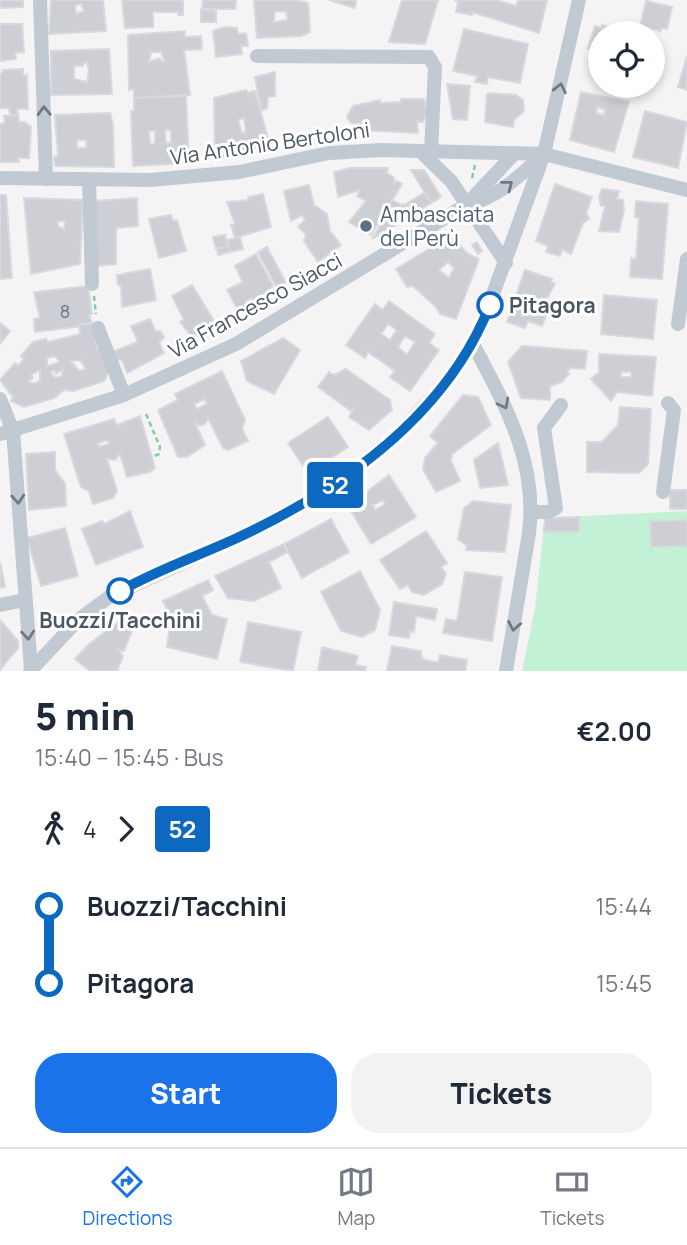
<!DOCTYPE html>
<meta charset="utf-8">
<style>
body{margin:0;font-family:Manrope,sans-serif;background:#f2f2f3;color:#1f2937;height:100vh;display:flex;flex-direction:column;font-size:26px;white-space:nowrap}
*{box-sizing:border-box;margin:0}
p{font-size:23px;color:#747a83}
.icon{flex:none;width:38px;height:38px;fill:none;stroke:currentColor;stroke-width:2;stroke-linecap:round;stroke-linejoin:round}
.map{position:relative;height:671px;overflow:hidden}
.side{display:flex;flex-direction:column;background:#fff;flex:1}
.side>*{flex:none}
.badge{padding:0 14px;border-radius:5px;font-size:24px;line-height:46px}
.fabs{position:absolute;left:588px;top:21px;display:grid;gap:14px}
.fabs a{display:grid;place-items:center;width:77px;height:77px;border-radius:50%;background:#fff;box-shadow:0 4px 10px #0003;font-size:35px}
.map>.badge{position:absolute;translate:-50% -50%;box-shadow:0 0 0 4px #fff}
.legs{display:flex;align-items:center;gap:10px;height:77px;padding:0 35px;font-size:23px}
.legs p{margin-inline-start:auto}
.summary{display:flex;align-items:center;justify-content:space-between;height:119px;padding:0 35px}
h1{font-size:38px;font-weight:800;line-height:52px}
.button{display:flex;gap:14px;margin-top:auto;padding:14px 35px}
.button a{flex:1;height:80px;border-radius:28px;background:#1a73e8;color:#fff;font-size:28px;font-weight:800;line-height:80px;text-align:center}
.button a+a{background:#f2f2f3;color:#1f2937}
ul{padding:0 35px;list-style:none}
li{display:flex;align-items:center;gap:24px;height:77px;font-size:26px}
li i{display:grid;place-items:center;width:10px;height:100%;margin:0 9px;background:currentColor}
li i::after{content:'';width:18px;height:18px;margin:-9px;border:5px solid;border-radius:50%;background:#fff}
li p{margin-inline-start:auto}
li:first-child i{background:linear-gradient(#0000 50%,currentColor 0)}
li:last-child i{background:linear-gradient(currentColor 50%,#0000 0)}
.tab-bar{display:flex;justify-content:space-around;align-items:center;height:98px;border-top:2px solid #e0e1e3;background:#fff;font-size:19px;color:#747a83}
.tab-bar a{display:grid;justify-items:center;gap:4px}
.tab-bar .selected{color:#1a73e8}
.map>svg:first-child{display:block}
.green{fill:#c3f1d5}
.building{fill:#cdcfd5;stroke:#d7d9de;stroke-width:2;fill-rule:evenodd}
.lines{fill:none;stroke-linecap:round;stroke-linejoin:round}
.path{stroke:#7ad0a6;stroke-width:2.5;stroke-dasharray:5 3.5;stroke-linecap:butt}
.minor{stroke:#c1cad2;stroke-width:14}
.oneway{stroke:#6e7983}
.line-1-casing{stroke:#fff;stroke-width:16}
.line-1{stroke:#0c69bf;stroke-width:10}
.service-dot{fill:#5c6f8a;stroke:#fff;stroke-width:2.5}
.stop-1-dot{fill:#fff;stroke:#0c69bf;stroke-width:3.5}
.labels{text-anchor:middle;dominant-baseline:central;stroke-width:6;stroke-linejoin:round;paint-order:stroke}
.number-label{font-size:18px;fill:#6b747e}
.street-label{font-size:21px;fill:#4a5661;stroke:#fff}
.service-label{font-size:21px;fill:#4e5e75;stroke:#fff;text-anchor:start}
.stop-label{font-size:21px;font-weight:bold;fill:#4a5661;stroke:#fff;text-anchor:start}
</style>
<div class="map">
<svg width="687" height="671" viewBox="0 0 687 671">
<rect width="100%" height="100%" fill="#f5f3f3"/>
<path class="green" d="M687,511V671H522L535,608L545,518Z"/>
<g class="building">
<path d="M0,0H23V7L0,8Z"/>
<path d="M51,0H103L106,31L49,34ZM81,4L84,11L76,14L75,5Z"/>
<path d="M122,0H183V15H178V12H153V27L125,28Z"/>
<path d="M203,0H236L235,9H202Z"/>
<path d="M296,0L308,3L310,32L301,36L257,38L254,0ZM275,11L286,12L288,20L274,22Z"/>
<path d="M329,0H356L355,8Z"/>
<path d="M402,0H438L425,44L389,42Z"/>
<path d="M454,0H497L516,6L518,0H547L539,33L472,12V15L456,12L458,1Z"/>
<path d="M646,1L672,7L667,29L662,28L661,31L640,26Z"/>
<path d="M201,9L216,11V22H201Z"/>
<path d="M0,24H22L24,52L15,53L16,59L0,61Z"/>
<path d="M602,25L624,31L600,33V65L588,62L592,49L588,48L595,26L602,28Z"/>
<path d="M225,27L237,28L238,34L246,33L248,46H241L242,54L216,57L213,31Z"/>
<path d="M464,29L528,44L520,83L488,77L487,84L475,82L477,76L453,71Z"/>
<path d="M185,31V37L201,36L202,49L184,50L190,95L134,98V89L129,90L128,35ZM151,52H161L165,61H161L160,58L149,62Z"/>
<path d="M109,49L112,94L51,95V51ZM83,63H87L89,70L87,82L74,79V66H83Z"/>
<path d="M687,56V90L678,87Z"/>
<path d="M23,69V76L27,75L28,109H17L18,115H10L9,108H0V77L3,70Z"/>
<path d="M275,72V96L268,97L267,108L261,111L255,77Z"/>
<path d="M447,84L470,86L467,120L453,119Z"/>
<path d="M246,90L248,93L255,91L270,146L223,158L215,152L214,98ZM244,118L246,132L242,133L238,120Z"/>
<path d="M581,92L629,102L614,152L570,140ZM597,107L605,109L604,115L596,113Z"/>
<path d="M491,93L516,95L523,100L524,111L514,120L513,127L485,122L487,94Z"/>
<path d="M186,96L189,163L133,166L131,111H134V98ZM165,130H171V143H166ZM149,131H155V144H150Z"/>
<path d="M401,99H424L427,112L423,122H417L418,133L357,130L358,124L351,123L347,117L353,106L380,100V103L401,102Z"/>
<path d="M645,111L687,122L678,168L633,157Z"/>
<path d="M110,113L113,125L114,167L55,166L54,158L58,155L55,115ZM77,140H86L87,148H77Z"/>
<path d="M18,115L19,122H25L31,127L29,158H18L19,162H0V124L5,123L4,116Z"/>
<path d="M350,168H388L387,173L394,178V184L397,181L402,184L371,235L349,222L366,201L357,196L360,190L338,197L334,172Z"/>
<path d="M411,170H424L441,197L431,203Z"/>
<path d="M555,184L592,197L586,213L589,219L583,223L571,254L562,249L560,256L546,252L548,246L536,241Z"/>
<path d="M309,185L314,205L327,214L330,231L341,245L318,262L304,241L306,234L298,227L305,220L302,215L291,221L284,191Z"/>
<path d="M602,189L619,191L617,199L623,200L624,210L619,232L599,231L605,206H601L599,197Z"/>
<path d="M424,193L431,203L414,214L406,204Z"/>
<path d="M263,194L271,227L235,238L231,225L235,224L227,202L249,200L248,197Z"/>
<path d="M0,195H6L12,278L0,279Z"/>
<path d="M24,198L83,200L80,264L31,274ZM58,221H65L64,230L58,226Z"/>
<path d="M137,198L138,226L116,228V264L97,266L95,201Z"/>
<path d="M392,200L401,205L393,220L384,214Z"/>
<path d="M636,201L668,204L662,279L630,277L631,258L636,259L639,218L635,217Z"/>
<path d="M406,204L414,214L372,239L386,216L393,220L401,205Z"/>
<path d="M171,215L173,221L177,220L186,251L159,258L149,219Z"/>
<path d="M225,235L228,246L216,249L213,237Z"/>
<path d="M451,236L468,254L479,259L456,319L440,314L436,307L413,286L407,287L396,269ZM448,262L454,268L449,278L439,270Z"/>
<path d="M240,237L243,249L230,252L227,240Z"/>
<path d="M477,242L482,251L478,254L472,245Z"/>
<path d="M228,246L230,252L218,255L217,249Z"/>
<path d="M267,247L286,283L277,288L258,252Z"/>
<path d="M256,254L273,286L254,302L252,298L246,301L248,308L238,310L227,290L243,282L235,266Z"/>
<path d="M150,269L156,300L122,307L121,286L118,285L117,275Z"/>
<path d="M525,270L552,279L551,282L555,284L546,300L551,301L542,326L528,321L525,328L507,322Z"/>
<path d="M192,285L216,324L192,337L180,322L184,320L172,296Z"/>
<path d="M88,286L92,314L89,315L93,325L35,332L34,319L40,318L34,292Z"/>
<path d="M604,295L657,300L653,339L601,334Z"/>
<path d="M389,301L435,334L429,343L439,350L410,391L390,377L395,371L368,352L365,358L346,345L375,304L383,310ZM388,324L397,330L390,340L381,334ZM405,336L415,342L407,355L398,347Z"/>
<path d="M150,319L156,332L160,331L164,337L159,343L164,353L127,373L122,360H117L114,351L138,342L131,326Z"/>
<path d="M0,323L10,331L0,344Z"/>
<path d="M91,323L97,349L100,348L110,369L104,381L74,391L64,390L54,398L24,407L11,401L13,397L0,380L15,363L18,366L24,358L21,356L33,342L46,339L48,342L80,334L79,325ZM55,356L60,362L47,366V358ZM80,360L86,369L79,371L71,361ZM63,369L62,376L55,378L50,372L55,370L56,374ZM40,370V381L33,384L29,381L33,378L31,375Z"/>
<path d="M283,338L300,350L274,394L247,381L241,361Z"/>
<path d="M522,346L587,351L585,369L571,368L567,371L569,374L562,382L550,386V400L521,398L508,362Z"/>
<path d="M599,354L656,357L652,396L617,392L611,401L591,379L599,372ZM621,372H631V377H621Z"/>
<path d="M346,369L390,400L392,410L369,430L349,417L355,408L351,411L318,387L329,372L334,375Z"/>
<path d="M222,371L245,420L242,429L248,441L228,450L223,448L208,418L205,424L200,426L195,423L205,445L187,457H178L158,410L178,400L175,394ZM204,399L207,404L197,409L194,404Z"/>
<path d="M463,395L478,397L491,425L452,454L451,461L460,481L436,492L423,469L425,458L438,443L430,436Z"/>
<path d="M620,407L651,409L648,464L639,473L587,472V442H602L618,425Z"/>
<path d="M140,416L155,468L150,472L127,477L120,454L115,460L107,459L117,491L113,498L93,504L89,491L81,487L64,434L114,419L117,425ZM108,440L109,444L99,447L98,443Z"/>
<path d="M328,417L348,447L308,473L288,443Z"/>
<path d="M498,443L508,485L480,488L474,460Z"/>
<path d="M55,452V470L65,483L66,506L29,510L26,454Z"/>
<path d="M389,475L416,517L371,544L348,506ZM383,500L385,504L375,510L373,505Z"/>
<rect x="670" y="490" width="17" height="19"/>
<path d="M473,501L511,505L505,552L466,550L467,546L458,539L464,508Z"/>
<path d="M130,511L143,547L96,565L82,529L102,521L104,524Z"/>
<path d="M579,517V532H544L545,518Z"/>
<path d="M331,519L349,552L302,578L284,544Z"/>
<path d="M687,520V546L651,547L650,521Z"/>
<path d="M65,528L78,576L41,586L27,538Z"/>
<path d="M426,531L447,563L441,567L446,574L442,584L424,595L412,592L408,585L400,589L380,560Z"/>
<path d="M284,544L288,552L269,562L281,588L254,601L228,598L215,576Z"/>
<path d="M0,562L5,587L0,588Z"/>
<path d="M360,571L380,610L375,630L362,637L341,631L321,592Z"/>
<path d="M465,572L502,577L492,641L443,633L446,619L457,621Z"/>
<path d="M208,580L213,590L202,596L212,615L227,619L217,659L167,647L171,618L163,601Z"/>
<path d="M394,602L437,609L435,620L416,616L414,632L410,631L409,638L389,635Z"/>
<path d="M131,619L134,626L124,651L118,650L123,656L117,671H90L75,659L89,644L119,622Z"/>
<path d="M0,620L18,641V648L0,670Z"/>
<path d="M248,622L301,632L293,671L240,662Z"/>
<path d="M392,646L421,651L422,659L435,662H438L440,655L467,660L465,671H387Z"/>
<path d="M322,647L358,656L355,665L366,667L365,671H318Z"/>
</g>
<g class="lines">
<g class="path">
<path d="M472,178L475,165"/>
<path d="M94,296L96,314"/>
<path d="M146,414L160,447L159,454L152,457"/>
</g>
<g class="minor">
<path d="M40,0L46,179"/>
<path d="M257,56L429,57L435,67L431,151"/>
<path d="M420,151L451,181L506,263"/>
<path d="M0,178L150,180L239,172L329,153L382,150L544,154L687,190"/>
<path d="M89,180L92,284"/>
<path d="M466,205C498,198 519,176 543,155"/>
<path d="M678,324L687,259"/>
<path d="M98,328L124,395"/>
<path d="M473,344C505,405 538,462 529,533L506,671"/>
<path d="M0,399L13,431L31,669"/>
<path d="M0,434L124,395L236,344L466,205L514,154"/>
<path d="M663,492L674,410L668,403"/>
<path d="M532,512H548L556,508L544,428L561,405"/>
<path d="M0,605L25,600"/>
<path d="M30,671L78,620L109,597L248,533L334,486L397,435L441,388L466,354L481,327L544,154L579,0"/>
</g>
</g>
<defs><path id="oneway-chevron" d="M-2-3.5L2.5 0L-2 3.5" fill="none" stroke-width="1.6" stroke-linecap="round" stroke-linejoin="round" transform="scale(1.75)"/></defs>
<g class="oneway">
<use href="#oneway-chevron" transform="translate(560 88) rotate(-78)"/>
<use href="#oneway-chevron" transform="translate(44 111) rotate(-92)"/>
<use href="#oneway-chevron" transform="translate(508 185) rotate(-38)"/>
<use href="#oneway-chevron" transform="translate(504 404) rotate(63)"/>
<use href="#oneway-chevron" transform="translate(18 499) rotate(86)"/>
<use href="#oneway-chevron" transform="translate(514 626) rotate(100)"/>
<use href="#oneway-chevron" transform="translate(28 635) rotate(85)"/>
</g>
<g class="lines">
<defs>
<path id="line-1" d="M120,591C157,570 198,556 237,538C342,489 446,416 490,305"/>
</defs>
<use href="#line-1" class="line-1-casing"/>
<use href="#line-1" class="line-1"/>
</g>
<circle class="service-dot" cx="366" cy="226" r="7"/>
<g class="stop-1-dot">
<circle cx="490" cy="305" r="12"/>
<circle cx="120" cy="591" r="12"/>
</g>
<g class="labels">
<g class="number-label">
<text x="65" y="311">8</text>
</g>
<g class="street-label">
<text transform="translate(270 143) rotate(-8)">Via Antonio Bertoloni</text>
<text transform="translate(255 305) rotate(-29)">Via Francesco Siacci</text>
</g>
<g class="service-label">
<text x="380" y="214">Ambasciata<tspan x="380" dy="24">del Perù</tspan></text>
</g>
<g class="stop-label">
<text x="509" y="305">Pitagora</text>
<text x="120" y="620" text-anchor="middle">Buozzi/Tacchini</text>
</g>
</g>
</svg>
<div class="fabs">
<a><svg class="icon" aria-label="locate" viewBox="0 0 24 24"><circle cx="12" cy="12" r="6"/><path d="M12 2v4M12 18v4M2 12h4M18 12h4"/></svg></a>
</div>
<b class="badge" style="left:335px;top:485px;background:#0c69bf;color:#fff">52</b>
</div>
<section class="side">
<div class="summary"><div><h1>5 min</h1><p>15:40 – 15:45 · Bus</p></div><b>€2.00</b></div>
<div class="legs"><svg class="icon" aria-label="walk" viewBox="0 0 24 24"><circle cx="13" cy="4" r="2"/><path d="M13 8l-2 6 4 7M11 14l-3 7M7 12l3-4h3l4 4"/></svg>4<svg class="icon" aria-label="forward" viewBox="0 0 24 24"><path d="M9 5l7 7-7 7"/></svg><b class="badge" style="background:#0c69bf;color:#fff">52</b></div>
<ul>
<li><i style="color:#0c69bf"></i><b>Buozzi/Tacchini</b><p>15:44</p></li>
<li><i style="color:#0c69bf"></i><b>Pitagora</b><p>15:45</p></li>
</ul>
<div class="button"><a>Start</a><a>Tickets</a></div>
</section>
<nav class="tab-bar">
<a class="selected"><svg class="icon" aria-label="directions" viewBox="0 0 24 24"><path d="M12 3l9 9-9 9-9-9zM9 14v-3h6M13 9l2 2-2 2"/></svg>Directions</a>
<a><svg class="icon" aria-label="map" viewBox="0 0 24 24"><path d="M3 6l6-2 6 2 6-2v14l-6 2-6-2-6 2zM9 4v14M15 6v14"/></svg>Map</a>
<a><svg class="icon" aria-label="tickets" viewBox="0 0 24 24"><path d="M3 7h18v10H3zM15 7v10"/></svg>Tickets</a>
</nav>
